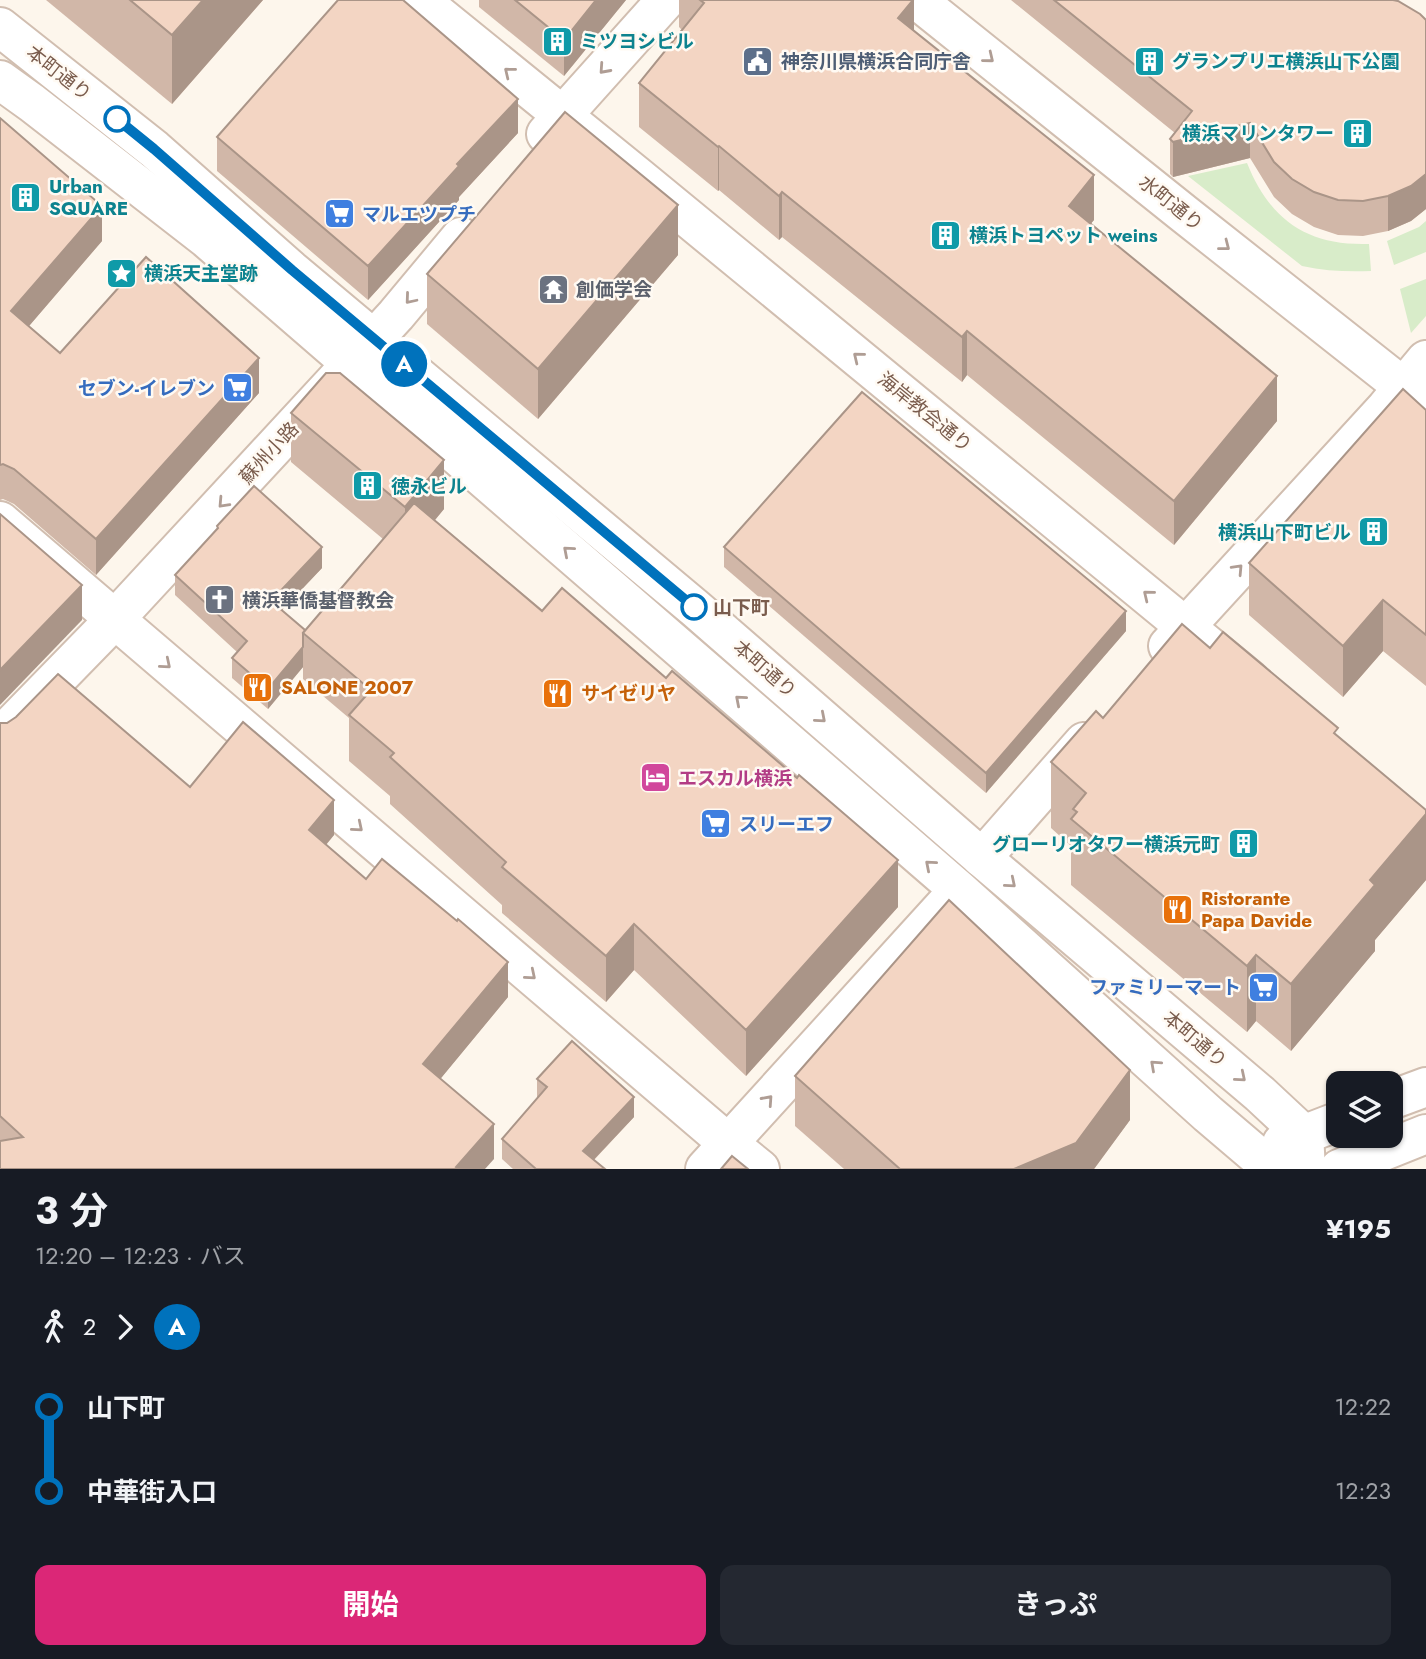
<!DOCTYPE html>
<html lang="ja">
<meta charset="utf-8">
<style>
body{margin:0;font-family:Jost,"Noto Sans JP",sans-serif;background:#242831;color:#f1f3f6;height:100vh;display:flex;flex-direction:column;font-size:26px;white-space:nowrap}
*{box-sizing:border-box;margin:0}
p{font-size:23px;color:#9ea1a6}
.icon{flex:none;width:38px;height:38px;fill:none;stroke:currentColor;stroke-width:2;stroke-linecap:round;stroke-linejoin:round}
.map{position:relative;height:1169px;overflow:hidden}
.panel{display:flex;flex-direction:column;background:#171b24;flex:1}
.panel>*{flex:none}
.badge{padding:0 14px;border-radius:23px;font-size:24px;line-height:46px}
.tools{position:absolute;left:1326px;top:1071px;display:grid;gap:14px}
.tools a{display:grid;place-items:center;width:77px;height:77px;border-radius:14px;background:#171b24;box-shadow:0 2px 5px #0004;font-size:35px}
.map>.badge{position:absolute;translate:-50% -50%;box-shadow:0 0 0 4px #fff}
.legs{display:flex;align-items:center;gap:10px;height:77px;padding:0 35px;font-size:23px}
.legs p{margin-inline-start:auto}
.overview{display:flex;align-items:center;justify-content:space-between;height:119px;padding:0 35px}
h1{font-size:38px;font-weight:700;line-height:52px}
.button{display:flex;gap:14px;margin-top:auto;padding:14px 35px}
.button a{flex:1;height:80px;border-radius:14px;background:#db2777;color:#fff;font-size:28px;font-weight:700;line-height:80px;text-align:center}
.button a+a{background:#242831;color:#f1f3f6}
ul{padding:0 35px;list-style:none}
li{display:flex;align-items:center;gap:24px;height:84px;font-size:26px}
li i{display:grid;place-items:center;width:10px;height:100%;margin:0 9px;background:currentColor}
li i::after{content:'';width:18px;height:18px;margin:-9px;border:5px solid;border-radius:50%;background:#171b24}
li p{margin-inline-start:auto}
li:first-child i{background:linear-gradient(#0000 50%,currentColor 0)}
li:last-child i{background:linear-gradient(currentColor 50%,#0000 0)}
.map>svg:first-child{display:block}
.green{fill:#d8ecc9}
.lines{fill:none;stroke-linecap:round;stroke-linejoin:round}
.minor-casing{stroke:#d1beb0;stroke-width:42}
.minor{stroke:#fff;stroke-width:38}
.wall{fill:#d1b7a8}
.shaded-wall{fill:#aa9588}
.building{fill:#f3d5c3;stroke:#aa9588;stroke-width:2}
.oneway{stroke:#af9d94}
.line-1-casing{stroke:#fff;stroke-width:16}
.line-1{stroke:#0072bc;stroke-width:10}
.stop-1-dot{fill:#fff;stroke:#0072bc;stroke-width:3.5}
.labels{text-anchor:middle;dominant-baseline:central;stroke-width:5;stroke-linejoin:round;paint-order:stroke}
.culture-label{font-size:19px;font-weight:bold;fill:#0d838f;stroke:#fffaf3;text-anchor:start}
.service-label{font-size:19px;font-weight:bold;fill:#4e5e75;stroke:#fffaf3;text-anchor:start}
.street-label{font-size:19px;fill:#7a5c4d;stroke:#fffaf3}
.shop-label{font-size:19px;font-weight:bold;fill:#366cbe;stroke:#fffaf3;text-anchor:start}
.worship-label{font-size:19px;font-weight:bold;fill:#5b616d;stroke:#fffaf3;text-anchor:start}
.stop-label{font-size:19px;font-weight:bold;fill:#7a5c4d;stroke:#fffaf3;text-anchor:start}
.food-label{font-size:19px;font-weight:bold;fill:#c56008;stroke:#fffaf3;text-anchor:start}
.hotel-label{font-size:19px;font-weight:bold;fill:#b23c85;stroke:#fffaf3;text-anchor:start}
</style>
<div class="map">
<svg width="1426" height="1169" viewBox="0 0 1426 1169">
<rect width="100%" height="100%" fill="#fdf6ec"/>
<g class="green">
<path d="M1247,163C1270,220 1307,246 1369,244L1371,271C1348,272 1325,271 1302,266L1188,176Z"/>
<path d="M1426,221V252L1394,265L1387,241L1419,227Z"/>
<path d="M1426,279V316L1411,333L1400,289Z"/>
</g>
<g class="lines">
<defs>
<g id="minor">
<path d="M420,0L637,176L1250,680"/>
<path d="M917,0L1183,213L1426,405"/>
<path d="M0,27L154,149L291,270L696,609L982,858L1260,1094L1304,1135L1306,1169"/>
<path d="M0,80L32,103L207,239L959,890L1208,1114L1255,1154L1284,1169"/>
<path d="M546,134L666,0"/>
<path d="M0,521L729,1144L760,1169"/>
<path d="M1168,646L1386,408L1426,360"/>
<path d="M0,737L115,619L352,363L396,315L461,237"/>
<path d="M982,858L1084,742"/>
<path d="M1391,1100L1426,1087"/>
<path d="M1282,1143L1339,1121"/>
<path d="M705,1169L946,904"/>
<path d="M1339,1169L1426,1134"/>
</g>
</defs>
<use href="#minor" class="minor-casing"/>
<use href="#minor" class="minor"/>
</g>
<g class="wall">
<path d="M46,0H263L172,104Z"/>
<path d="M479,0H626L564,76L479,7Z"/>
<path d="M679,0H914V31L1094,220L1091,223L1277,421L1174,545L967,375L962,382L782,237L779,240L719,190L718,191L639,127V83L682,30L679,27Z"/>
<path d="M1011,0H1393L1426,20V209L1411,221L1388,231L1363,236L1338,235L1314,227L1292,214L1274,197L1250,158L1173,177L1170,174V139L1175,133Z"/>
<path d="M0,118L102,241L29,326L60,353L259,393L96,575L14,504L3,499L0,500Z"/>
<path d="M518,133L459,197V200L368,300L217,171V137Z"/>
<path d="M678,255L538,419L427,324V274Z"/>
<path d="M1426,410V686L1383,651L1343,697L1249,615V563Z"/>
<path d="M291,413L444,509L435,520L898,907L746,1076L634,970L606,1002L502,913V905L390,804V796L349,761V718L303,679V667L268,709L232,678V658L237,652L175,595V575L217,529V526L322,568L282,610L305,630L383,539L291,462Z"/>
<path d="M724,547L1126,631L986,793L724,567Z"/>
<path d="M1210,648L1338,736L1426,810V880L1375,940V951L1291,1051L1256,1021L1247,1032L1071,885V846L1051,828V762L1103,718Z"/>
<path d="M0,723L334,835L326,845L508,997L440,1079L494,1159L0,1169Z"/>
<path d="M795,1076L1130,1120L1094,1169H844L795,1126Z"/>
<path d="M537,1079L634,1117L594,1160L605,1169H513L502,1159V1139L537,1099Z"/>
</g>
<g class="shaded-wall">
<path d="M203,0H263L172,104V35Z"/>
<path d="M596,0H626L564,76V40Z"/>
<path d="M913,0H914V43L898,18Z"/>
<path d="M518,99V133L459,197V200L368,300V266L457,164Z"/>
<path d="M1250,123V158L1173,177V142Z"/>
<path d="M719,146V190L718,191V147Z"/>
<path d="M1426,174V209L1411,221L1388,231V196Z"/>
<path d="M1094,175V220L1069,250V206Z"/>
<path d="M782,192V237L779,240V196Z"/>
<path d="M678,205V255L538,419V369Z"/>
<path d="M102,206V241L11,347V311Z"/>
<path d="M967,331V375L962,382V337Z"/>
<path d="M259,358V393L96,575V539Z"/>
<path d="M1277,376V421L1174,545V501Z"/>
<path d="M444,460V509L405,556V507Z"/>
<path d="M322,547V568L271,622V601Z"/>
<path d="M82,585V620L0,705V670Z"/>
<path d="M1383,600V651L1343,697V646Z"/>
<path d="M1126,611V631L986,793V773Z"/>
<path d="M303,647V667L268,709V689Z"/>
<path d="M334,800V835L309,865V830Z"/>
<path d="M1426,814V880L1375,940V951L1291,1051V984L1370,880Z"/>
<path d="M898,860V907L746,1076V1030Z"/>
<path d="M634,924V970L606,1002V956Z"/>
<path d="M1256,955V1021L1247,1032V966Z"/>
<path d="M508,962V997L423,1100V1064Z"/>
<path d="M1130,1070V1120L1094,1169H1014Z"/>
<path d="M634,1097V1117L585,1169L583,1151Z"/>
<path d="M494,1124V1159L485,1169H456V1167Z"/>
</g>
<g class="building">
<path d="M130,0H203L172,35Z"/>
<path d="M338,0H403L518,99L457,164L459,166L368,266L217,137Z"/>
<path d="M515,0H596L564,40Z"/>
<path d="M700,0H913L898,18L1094,175L1069,206L1277,376L1174,501L967,331L962,337L782,192L779,196L719,146L718,147L639,83L704,3Z"/>
<path d="M1054,0H1393L1398,1L1420,14L1426,20V174L1411,186L1388,196L1363,201L1338,200L1314,192L1292,179L1274,162L1250,123L1173,142L1170,139L1192,111Z"/>
<path d="M565,112L678,205L538,369L427,274Z"/>
<path d="M0,118L102,206L11,311L60,353L146,257L259,358L96,539L14,469L3,464L0,465Z"/>
<path d="M326,373H340L444,460L405,507L291,413Z"/>
<path d="M1403,389L1426,410V635L1383,600L1343,646L1249,563Z"/>
<path d="M862,392L1126,611L986,773L724,547Z"/>
<path d="M254,486L322,547L271,601L305,630L303,633V647L268,689L232,658L247,641L175,575L218,528L217,526Z"/>
<path d="M414,503L542,611L562,588L666,678L672,671L797,778L799,775L898,860L746,1030L634,924L606,956L502,867L506,862L390,757L394,753L349,715L371,690L303,633Z"/>
<path d="M0,514L82,585L0,670Z"/>
<path d="M1182,624L1210,648L1223,632L1338,728L1334,733L1426,810V814L1370,880L1375,885L1291,984L1256,955L1247,966L1071,819L1077,812L1073,809L1086,793L1051,762L1096,711L1103,718Z"/>
<path d="M58,674L190,787L243,722L334,800L309,830L366,879L382,859L457,921L458,919L508,962L423,1064L494,1124L456,1167L459,1169H0V1141L23,1137L0,1116V723H7L16,717Z"/>
<path d="M949,900L1130,1070L1076,1143L1014,1169H900L795,1076Z"/>
<path d="M572,1041L634,1097L583,1151L605,1169H536L502,1139L547,1087L537,1079Z"/>
<path d="M732,1156L748,1169H721Z"/>
</g>
<defs><path id="oneway-chevron" d="M-2-3.5L2.5 0L-2 3.5" fill="none" stroke-width="1.6" stroke-linecap="round" stroke-linejoin="round" transform="scale(1.75)"/></defs>
<g class="oneway">
<use href="#oneway-chevron" transform="translate(989 58) rotate(39)"/>
<use href="#oneway-chevron" transform="translate(604 69) rotate(132)"/>
<use href="#oneway-chevron" transform="translate(509 72) rotate(-141)"/>
<use href="#oneway-chevron" transform="translate(1225 246) rotate(38)"/>
<use href="#oneway-chevron" transform="translate(410 299) rotate(130)"/>
<use href="#oneway-chevron" transform="translate(858 357) rotate(-141)"/>
<use href="#oneway-chevron" transform="translate(223 503) rotate(133)"/>
<use href="#oneway-chevron" transform="translate(568 551) rotate(-139)"/>
<use href="#oneway-chevron" transform="translate(1238 569) rotate(-47)"/>
<use href="#oneway-chevron" transform="translate(1148 595) rotate(-141)"/>
<use href="#oneway-chevron" transform="translate(166 664) rotate(40)"/>
<use href="#oneway-chevron" transform="translate(740 700) rotate(-139)"/>
<use href="#oneway-chevron" transform="translate(821 718) rotate(41)"/>
<use href="#oneway-chevron" transform="translate(358 827) rotate(40)"/>
<use href="#oneway-chevron" transform="translate(930 865) rotate(-139)"/>
<use href="#oneway-chevron" transform="translate(1011 883) rotate(40)"/>
<use href="#oneway-chevron" transform="translate(531 975) rotate(40)"/>
<use href="#oneway-chevron" transform="translate(1155 1065) rotate(-138)"/>
<use href="#oneway-chevron" transform="translate(1241 1077) rotate(40)"/>
<use href="#oneway-chevron" transform="translate(768 1100) rotate(-48)"/>
</g>
<g class="lines">
<defs>
<path id="line-1" d="M117,119L154,149L292,270L694,607"/>
</defs>
<use href="#line-1" class="line-1-casing"/>
<use href="#line-1" class="line-1"/>
</g>
<defs>
<symbol id="building-square" viewBox="-11 -11 22 22"><rect x="-9" y="-9" width="18" height="18" rx="4" fill="#0f9aa8" stroke="#fffaf3"/><path d="M-4-6H4V6H1V3H-1V6H-4ZM-2.5-4.3h1.7v1.8h-1.7ZM.8-4.3h1.7v1.8H.8ZM-2.5-1h1.7V.8h-1.7ZM.8-1h1.7V.8H.8Z" fill="#fff"/></symbol>
<symbol id="civic-square" viewBox="-11 -11 22 22"><rect x="-9" y="-9" width="18" height="18" rx="4" fill="#5c6f8a" stroke="#fffaf3"/><path d="M-.6-6.5H3V-4.5H.6V-3L4-1V1h2V6H-6V1h2V-1L-.6-3ZM-1.2 2.5V6h2.4V2.5Z" fill="#fff"/></symbol>
<symbol id="supermarket-square" viewBox="-11 -11 22 22"><rect x="-9" y="-9" width="18" height="18" rx="4" fill="#3f7fe0" stroke="#fffaf3"/><path d="M-6-5.5h2.5l.6 2H6L4.5 2H-2.5L-4.4-4H-6ZM-1.5 3.2a1.3 1.3 0 1 0 .1 0ZM3 3.2a1.3 1.3 0 1 0 .1 0Z" fill="#fff"/></symbol>
<symbol id="sight-square" viewBox="-11 -11 22 22"><rect x="-9" y="-9" width="18" height="18" rx="4" fill="#0f9aa8" stroke="#fffaf3"/><path d="M0-6L1.8-2.2L6-1.7L2.9 1.2L3.7 5.4L0 3.3L-3.7 5.4L-2.9 1.2L-6-1.7L-1.8-2.2Z" fill="#fff"/></symbol>
<symbol id="temple-square" viewBox="-11 -11 22 22"><rect x="-9" y="-9" width="18" height="18" rx="4" fill="#6b7280" stroke="#fffaf3"/><path d="M0-6L5-2H3V0L6.5 2.5H4V6H1.5V3h-3V6H-4V2.5H-6.5L-3 0V-2H-5Z" fill="#fff"/></symbol>
<symbol id="church-square" viewBox="-11 -11 22 22"><rect x="-9" y="-9" width="18" height="18" rx="4" fill="#6b7280" stroke="#fffaf3"/><path d="M-1.2-6h2.4v3.5h3.3v2.4h-3.3V6h-2.4V-.1h-3.3v-2.4h3.3Z" fill="#fff"/></symbol>
<symbol id="restaurant-square" viewBox="-11 -11 22 22"><rect x="-9" y="-9" width="18" height="18" rx="4" fill="#e8710a" stroke="#fffaf3"/><path d="M-5-6h1v4h1v-4h1v4h1v-4h1v5L-1.5 .5V6h-2V.5L-5-1ZM5-6V6H3V1.5H1.5Q1.5-4 5-6Z" fill="#fff"/></symbol>
<symbol id="hotel-square" viewBox="-11 -11 22 22"><rect x="-9" y="-9" width="18" height="18" rx="4" fill="#d1479c" stroke="#fffaf3"/><path d="M-6-4.5h1.5V1H6V5H4.5V3h-9V5H-6ZM-4 0a1.8 1.8 0 1 1 3.6 0ZM.5 0V-2.5h3Q6-2.5 6 0Z" fill="#fff"/></symbol>
</defs>
<g fill-rule="evenodd">
<use href="#building-square" x="540" y="24" width="35" height="35"/>
<use href="#civic-square" x="740" y="44" width="35" height="35"/>
<use href="#building-square" x="1132" y="44" width="35" height="35"/>
<use href="#building-square" x="1340" y="116" width="35" height="35"/>
<use href="#building-square" x="8" y="180" width="35" height="35"/>
<use href="#supermarket-square" x="322" y="196" width="35" height="35"/>
<use href="#building-square" x="928" y="218" width="35" height="35"/>
<use href="#sight-square" x="104" y="256" width="35" height="35"/>
<use href="#temple-square" x="536" y="272" width="35" height="35"/>
<use href="#supermarket-square" x="220" y="370" width="35" height="35"/>
<use href="#building-square" x="350" y="468" width="35" height="35"/>
<use href="#building-square" x="1356" y="514" width="35" height="35"/>
<use href="#church-square" x="202" y="582" width="35" height="35"/>
<use href="#restaurant-square" x="240" y="670" width="35" height="35"/>
<use href="#restaurant-square" x="540" y="676" width="35" height="35"/>
<use href="#hotel-square" x="638" y="760" width="35" height="35"/>
<use href="#supermarket-square" x="698" y="806" width="35" height="35"/>
<use href="#building-square" x="1226" y="826" width="35" height="35"/>
<use href="#restaurant-square" x="1160" y="892" width="35" height="35"/>
<use href="#supermarket-square" x="1246" y="970" width="35" height="35"/>
</g>
<g class="stop-1-dot">
<circle cx="117" cy="119" r="12"/>
<circle cx="694" cy="607" r="12"/>
</g>
<g class="labels">
<g class="culture-label">
<text x="580" y="41">ミツヨシビル</text>
<text x="1172" y="61">グランプリエ横浜山下公園</text>
<text x="1334" y="133" text-anchor="end">横浜マリンタワー</text>
<text x="49" y="186">Urban<tspan x="49" dy="22">SQUARE</tspan></text>
<text x="969" y="235">横浜トヨペット weins</text>
<text x="144" y="273">横浜天主堂跡</text>
<text x="391" y="486">徳永ビル</text>
<text x="1351" y="532" text-anchor="end">横浜山下町ビル</text>
<text x="1220" y="844" text-anchor="end">グローリオタワー横浜元町</text>
</g>
<g class="service-label">
<text x="781" y="61">神奈川県横浜合同庁舎</text>
</g>
<g class="street-label">
<text transform="translate(59 73) rotate(38)">本町通り</text>
<text transform="translate(1171 203) rotate(39)">水町通り</text>
<text transform="translate(925 412) rotate(39)">海岸教会通り</text>
<text transform="translate(269 453) rotate(-47)">蘇州小路</text>
<text transform="translate(765 669) rotate(41)">本町通り</text>
<text transform="translate(1195 1039) rotate(40)">本町通り</text>
</g>
<g class="shop-label">
<text x="362" y="214">マルエツプチ</text>
<text x="215" y="388" text-anchor="end">セブン-イレブン</text>
<text x="739" y="824">スリーエフ</text>
<text x="1241" y="987" text-anchor="end">ファミリーマート</text>
</g>
<g class="worship-label">
<text x="576" y="289">創価学会</text>
<text x="242" y="600">横浜華僑基督教会</text>
</g>
<g class="stop-label">
<text x="713" y="607">山下町</text>
</g>
<g class="food-label">
<text x="281" y="687">SALONE 2007</text>
<text x="581" y="693">サイゼリヤ</text>
<text x="1201" y="898">Ristorante<tspan x="1201" dy="22">Papa Davide</tspan></text>
</g>
<g class="hotel-label">
<text x="678" y="778">エスカル横浜</text>
</g>
</g>
</svg>
<div class="tools">
<a><svg class="icon" aria-label="layers" viewBox="0 0 24 24"><path d="M12 4l9 5-9 5-9-5zM3 14l9 5 9-5"/></svg></a>
</div>
<b class="badge" style="left:404px;top:364px;background:#0072bc;color:#fff">A</b>
</div>
<section class="panel">
<div class="overview"><div><h1>3 分</h1><p>12:20 – 12:23 · バス</p></div><b>¥195</b></div>
<div class="legs"><svg class="icon" aria-label="walk" viewBox="0 0 24 24"><circle cx="13" cy="4" r="2"/><path d="M13 8l-2 6 4 7M11 14l-3 7M7 12l3-4h3l4 4"/></svg>2<svg class="icon" aria-label="forward" viewBox="0 0 24 24"><path d="M9 5l7 7-7 7"/></svg><b class="badge" style="background:#0072bc;color:#fff">A</b></div>
<ul>
<li><i style="color:#0072bc"></i><b>山下町</b><p>12:22</p></li>
<li><i style="color:#0072bc"></i><b>中華街入口</b><p>12:23</p></li>
</ul>
<div class="button"><a>開始</a><a>きっぷ</a></div>
</section>
